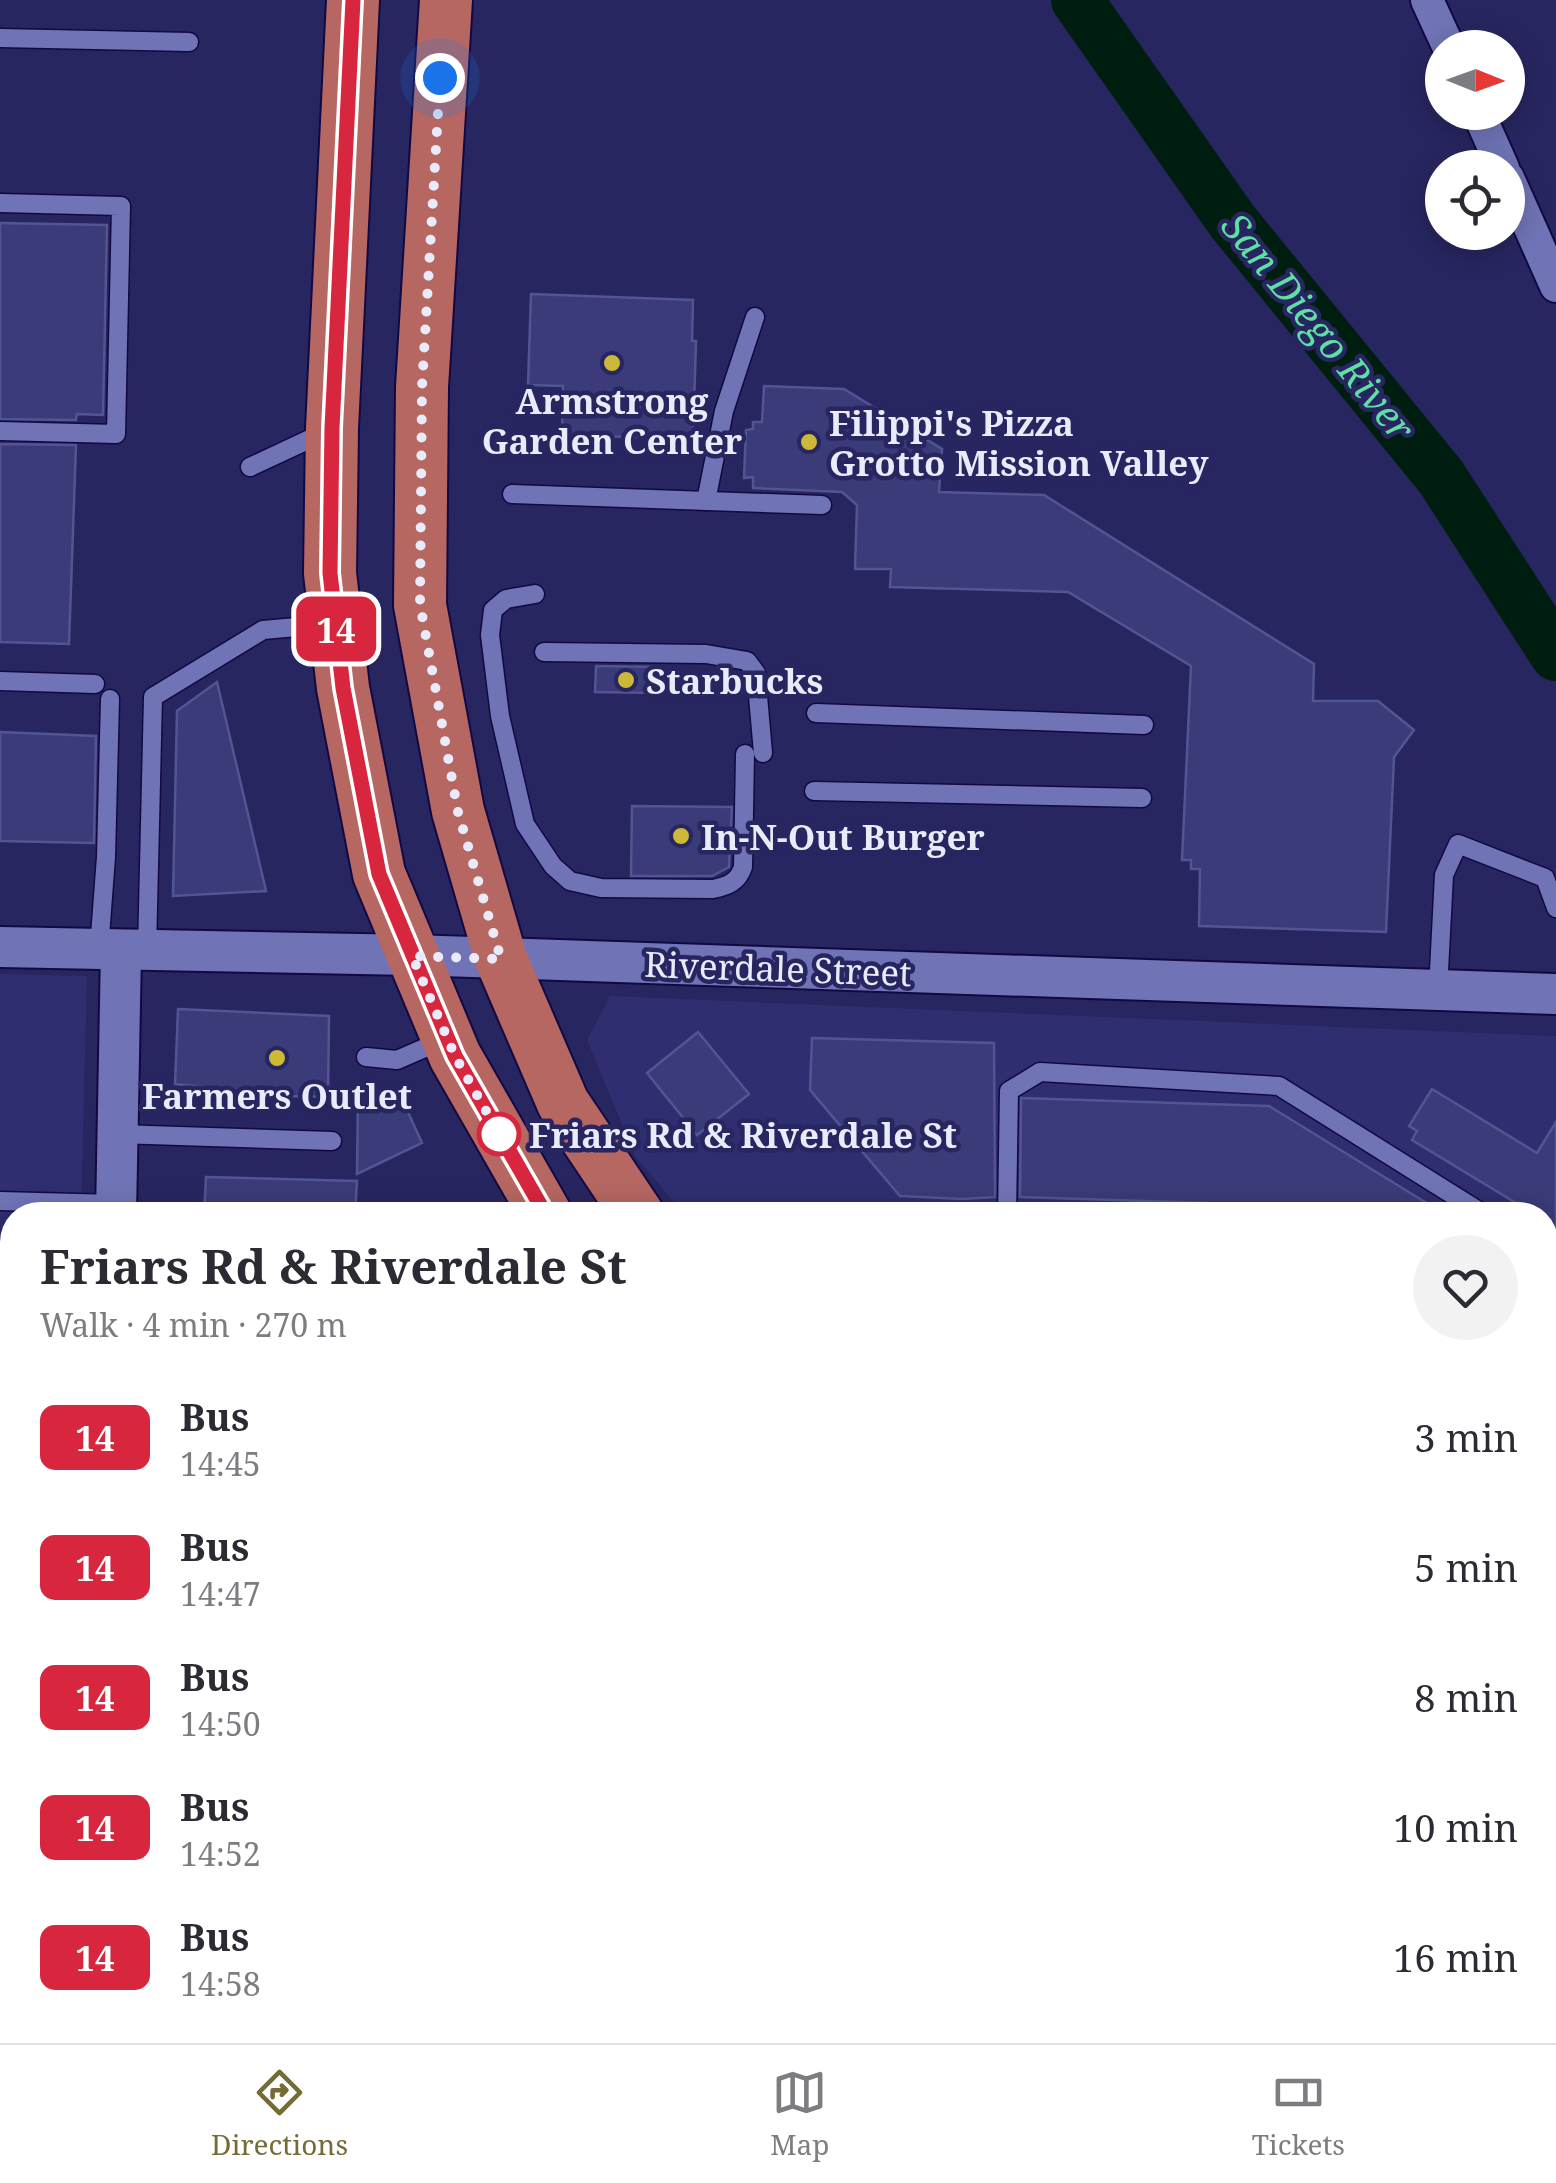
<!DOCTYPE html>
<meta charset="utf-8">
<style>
body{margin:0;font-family:"Noto Serif",serif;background:#f2f2f3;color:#2b2b33;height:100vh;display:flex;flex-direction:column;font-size:38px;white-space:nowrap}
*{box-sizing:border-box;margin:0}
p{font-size:32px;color:#7c7c81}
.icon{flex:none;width:55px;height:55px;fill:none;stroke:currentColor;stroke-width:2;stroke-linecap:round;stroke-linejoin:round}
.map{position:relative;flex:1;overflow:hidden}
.details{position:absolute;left:0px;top:1202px;width:1558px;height:842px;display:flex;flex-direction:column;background:#fff;border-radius:40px 40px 0 0;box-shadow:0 5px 25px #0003}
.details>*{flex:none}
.badge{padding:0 20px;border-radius:15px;font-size:35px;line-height:65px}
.needle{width:65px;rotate:91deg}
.fabs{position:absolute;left:1425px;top:30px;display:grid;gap:20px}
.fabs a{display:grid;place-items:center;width:100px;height:100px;border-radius:50%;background:#fff;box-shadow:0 5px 25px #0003;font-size:50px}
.you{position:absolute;width:50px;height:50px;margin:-25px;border:8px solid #fff;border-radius:50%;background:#1a73e8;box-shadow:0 0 0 15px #1a73e833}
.map>.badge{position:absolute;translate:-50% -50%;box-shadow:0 0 0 5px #fff}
.round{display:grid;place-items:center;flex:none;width:105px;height:105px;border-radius:52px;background:#f2f2f3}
.overview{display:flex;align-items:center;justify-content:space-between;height:170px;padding:0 40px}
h1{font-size:48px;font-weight:700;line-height:75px}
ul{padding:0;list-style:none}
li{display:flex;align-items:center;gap:30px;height:130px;padding:0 40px}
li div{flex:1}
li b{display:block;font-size:38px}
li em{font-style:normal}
li .badge{min-width:110px;font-weight:700;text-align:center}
.tabs{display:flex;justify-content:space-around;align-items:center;height:140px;border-top:2px solid #e1e1e2;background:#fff;font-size:28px;color:#7c7c81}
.tabs a{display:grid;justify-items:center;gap:5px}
.tabs .on{color:#746b35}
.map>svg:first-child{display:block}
.built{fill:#2f2e70}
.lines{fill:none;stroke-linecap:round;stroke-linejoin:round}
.river{stroke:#001e10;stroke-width:52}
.building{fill:#3a3b78;stroke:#525594;stroke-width:2.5}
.service-casing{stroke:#120943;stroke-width:21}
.minor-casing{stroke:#120943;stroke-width:36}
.tertiary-casing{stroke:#120943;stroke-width:44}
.primary-casing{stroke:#120943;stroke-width:56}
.service{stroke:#7074b6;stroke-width:18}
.minor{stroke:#7074b6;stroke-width:32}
.tertiary{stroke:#7074b6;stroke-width:40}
.primary{stroke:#b66762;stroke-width:52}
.line-casing{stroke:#fff;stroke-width:22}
.line{stroke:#d7263d;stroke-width:15}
.walk{stroke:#e9ebfa;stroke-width:10;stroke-dasharray:0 18}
.poi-dot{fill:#cdb938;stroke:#272660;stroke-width:4}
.stop-dot{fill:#fff;stroke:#d7263d;stroke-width:5}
.labels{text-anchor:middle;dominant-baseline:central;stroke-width:9;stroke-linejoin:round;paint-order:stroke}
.poi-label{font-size:35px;font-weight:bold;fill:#e9ebfa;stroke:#272660;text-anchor:start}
.street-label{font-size:35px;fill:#e9ebfa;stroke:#272660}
.stop-label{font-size:35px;font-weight:bold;fill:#e9ebfa;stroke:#272660;text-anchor:start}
.water-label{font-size:38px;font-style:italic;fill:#5ee0a2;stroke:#272660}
</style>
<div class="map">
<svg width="1556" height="2043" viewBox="0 0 1556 2043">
<rect width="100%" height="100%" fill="#272660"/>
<g class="built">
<path d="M0,974L87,976L81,1215H12V1670H0Z"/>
<path d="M610,996L1556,1036V1734L1545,1731V1215H685L635,1156L587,1040Z"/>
<path d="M0,1772L12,1773V1950H0Z"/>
<path d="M1545,1891L1556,1894V2043H653V2032H1545Z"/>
<path d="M146,2033H269L460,2043H146Z"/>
</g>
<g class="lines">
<path class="river" d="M1077,0L1233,222L1441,477L1556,655"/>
</g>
<g class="building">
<path d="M0,223L107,225L103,415L77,414L76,420L0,419Z"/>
<path d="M531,294L693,300L692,341H696L693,439L562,435L563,386L528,385Z"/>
<path d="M764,386L844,389L942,449L939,492L1044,495L1314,664L1313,701H1378L1414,730L1394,757L1386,932L1199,926L1200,869H1191V860H1182L1191,666L1068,592L890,587L891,569H855L857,505L842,492L753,488V477L744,478L746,430L753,429V422H762Z"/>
<path d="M0,444L76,445L69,644L0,642Z"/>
<path d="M596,666L657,667V693L595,692Z"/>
<path d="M217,682L266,891L173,896L177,711Z"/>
<path d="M0,732L96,736L94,843L0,841Z"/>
<path d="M632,806L732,807L729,867L712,876H631Z"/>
<path d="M178,1009L329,1016L328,1097L225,1095V1089L175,1084Z"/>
<path d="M698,1032L749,1094L697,1135L647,1073Z"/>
<path d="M812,1038L994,1043L995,1197L962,1199L900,1196L810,1090Z"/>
<path d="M1432,1089L1537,1153L1556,1122V1227L1545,1221V1215H1536L1412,1140L1417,1131L1409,1126Z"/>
<path d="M358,1097L402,1099L422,1143L357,1174Z"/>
<path d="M1021,1098L1269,1106L1446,1215H1257L1239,1204L1020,1197Z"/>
<path d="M206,1177L357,1181L355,1215H204Z"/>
</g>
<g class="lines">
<defs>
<g id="service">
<path d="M0,38L189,42"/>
<path d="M0,203L121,206L116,434L0,431"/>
<path d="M250,467L327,431"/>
<path d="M512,494L822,505"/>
<path d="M706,501L724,411L755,317"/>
<path d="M535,594L506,599L493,610L490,635L500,716L525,824L553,866L570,881L601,888L713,889C728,886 738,882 743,867L745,754"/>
<path d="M544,652L706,654L747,661L756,673L763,753"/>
<path d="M0,681L95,684"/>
<path d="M816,713L1144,725"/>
<path d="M814,791L1142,798"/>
<path d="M99,949L106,857L110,699"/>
<path d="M147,950L153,697L263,630L330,624"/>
<path d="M1438,990L1444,875L1458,844L1545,878L1556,908"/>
<path d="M366,1057L397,1060L443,1040"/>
<path d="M118,1134L332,1141"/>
<path d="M0,1201L116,1204"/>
<path d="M1007,1215L1009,1091L1040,1072L1279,1086L1485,1215"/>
<path d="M1545,1252L1549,1254L1550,1447"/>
<path d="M0,1334L12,1335"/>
<path d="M4,1720L12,1371"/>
<path d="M1545,1919L1556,1923"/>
<path d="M946,2043L947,2032"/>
<path d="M1392,2043L1393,2032"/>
</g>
<g id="minor">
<path d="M1427,0L1449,48"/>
<path d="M1478,112L1503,168"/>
<path d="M1508,178L1556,286"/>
<path d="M615,2043V2032"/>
</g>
<g id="tertiary">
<path d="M0,947L412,955L1556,994"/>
<path d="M116,1215L121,950"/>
<path d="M98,2043L99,2032"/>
</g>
<g id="primary">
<path d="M353,0L332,428L330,573L343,688L379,874L455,1056L546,1215"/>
<path d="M446,0L422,387L420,605L458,811L501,959L563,1103L638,1215"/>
<path d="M0,1727H12"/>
<path d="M1545,1776L1556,1779"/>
<path d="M1545,1854L1556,1856"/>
</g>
</defs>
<use href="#service" class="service-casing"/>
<use href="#minor" class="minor-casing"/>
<use href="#tertiary" class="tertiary-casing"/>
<use href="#primary" class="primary-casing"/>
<use href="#service" class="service"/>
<use href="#minor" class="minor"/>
<use href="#tertiary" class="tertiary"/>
<use href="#primary" class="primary"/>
</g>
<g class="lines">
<defs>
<path id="line" d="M353,0L332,428L330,573L343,688L379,874L455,1056L546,1215"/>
</defs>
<use href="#line" class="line-casing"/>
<use href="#line" class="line"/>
<path class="walk" d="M440,78L422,387L420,604L458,812L501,959L412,956L455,1056L499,1134"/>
</g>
<g class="poi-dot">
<circle cx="612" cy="363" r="10"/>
<circle cx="809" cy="442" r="10"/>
<circle cx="626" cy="680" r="10"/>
<circle cx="681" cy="836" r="10"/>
<circle cx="277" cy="1058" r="10"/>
</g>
<circle class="stop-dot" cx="499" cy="1134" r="20"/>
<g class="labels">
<g class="poi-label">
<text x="612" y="400" text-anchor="middle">Armstrong<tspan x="612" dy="40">Garden Center</tspan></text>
<text x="829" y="422">Filippi's Pizza<tspan x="829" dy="40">Grotto Mission Valley</tspan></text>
<text x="646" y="680">Starbucks</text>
<text x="701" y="836">In-N-Out Burger</text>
<text x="277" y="1095" text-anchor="middle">Farmers Outlet</text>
</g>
<g class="street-label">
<text transform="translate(778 968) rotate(2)">Riverdale Street</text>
</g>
<g class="stop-label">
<text x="529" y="1134">Friars Rd &amp; Riverdale St</text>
</g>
<g class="water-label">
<text transform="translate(1319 326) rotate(51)">San Diego River</text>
</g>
</g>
</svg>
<div class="fabs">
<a><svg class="needle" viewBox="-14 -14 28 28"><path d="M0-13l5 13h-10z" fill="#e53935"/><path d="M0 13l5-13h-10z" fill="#7c7c81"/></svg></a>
<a><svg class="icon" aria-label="locate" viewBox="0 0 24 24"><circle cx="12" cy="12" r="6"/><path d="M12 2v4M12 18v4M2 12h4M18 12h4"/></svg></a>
</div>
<div class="you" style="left:440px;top:78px"></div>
<b class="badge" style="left:336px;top:629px;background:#d7263d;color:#fff">14</b>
<section class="details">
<div class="overview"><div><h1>Friars Rd &amp; Riverdale St</h1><p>Walk · 4 min · 270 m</p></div><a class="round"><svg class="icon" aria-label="heart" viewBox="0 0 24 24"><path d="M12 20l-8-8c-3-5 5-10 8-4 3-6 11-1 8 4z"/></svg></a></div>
<ul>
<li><span class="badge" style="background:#d7263d;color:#fff">14</span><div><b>Bus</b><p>14:45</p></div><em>3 min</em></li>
<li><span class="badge" style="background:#d7263d;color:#fff">14</span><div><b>Bus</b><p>14:47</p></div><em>5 min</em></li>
<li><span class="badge" style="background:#d7263d;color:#fff">14</span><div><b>Bus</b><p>14:50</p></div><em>8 min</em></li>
<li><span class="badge" style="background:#d7263d;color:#fff">14</span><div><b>Bus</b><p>14:52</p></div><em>10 min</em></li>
<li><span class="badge" style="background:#d7263d;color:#fff">14</span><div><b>Bus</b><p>14:58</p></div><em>16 min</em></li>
</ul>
</section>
</div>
<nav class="tabs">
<a class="on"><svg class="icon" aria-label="directions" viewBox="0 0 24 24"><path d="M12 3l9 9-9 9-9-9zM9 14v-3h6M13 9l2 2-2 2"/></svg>Directions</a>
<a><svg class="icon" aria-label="map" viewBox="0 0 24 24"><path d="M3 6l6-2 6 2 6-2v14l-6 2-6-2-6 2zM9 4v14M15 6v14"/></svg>Map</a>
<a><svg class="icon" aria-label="tickets" viewBox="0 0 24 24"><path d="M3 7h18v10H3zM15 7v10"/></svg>Tickets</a>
</nav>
